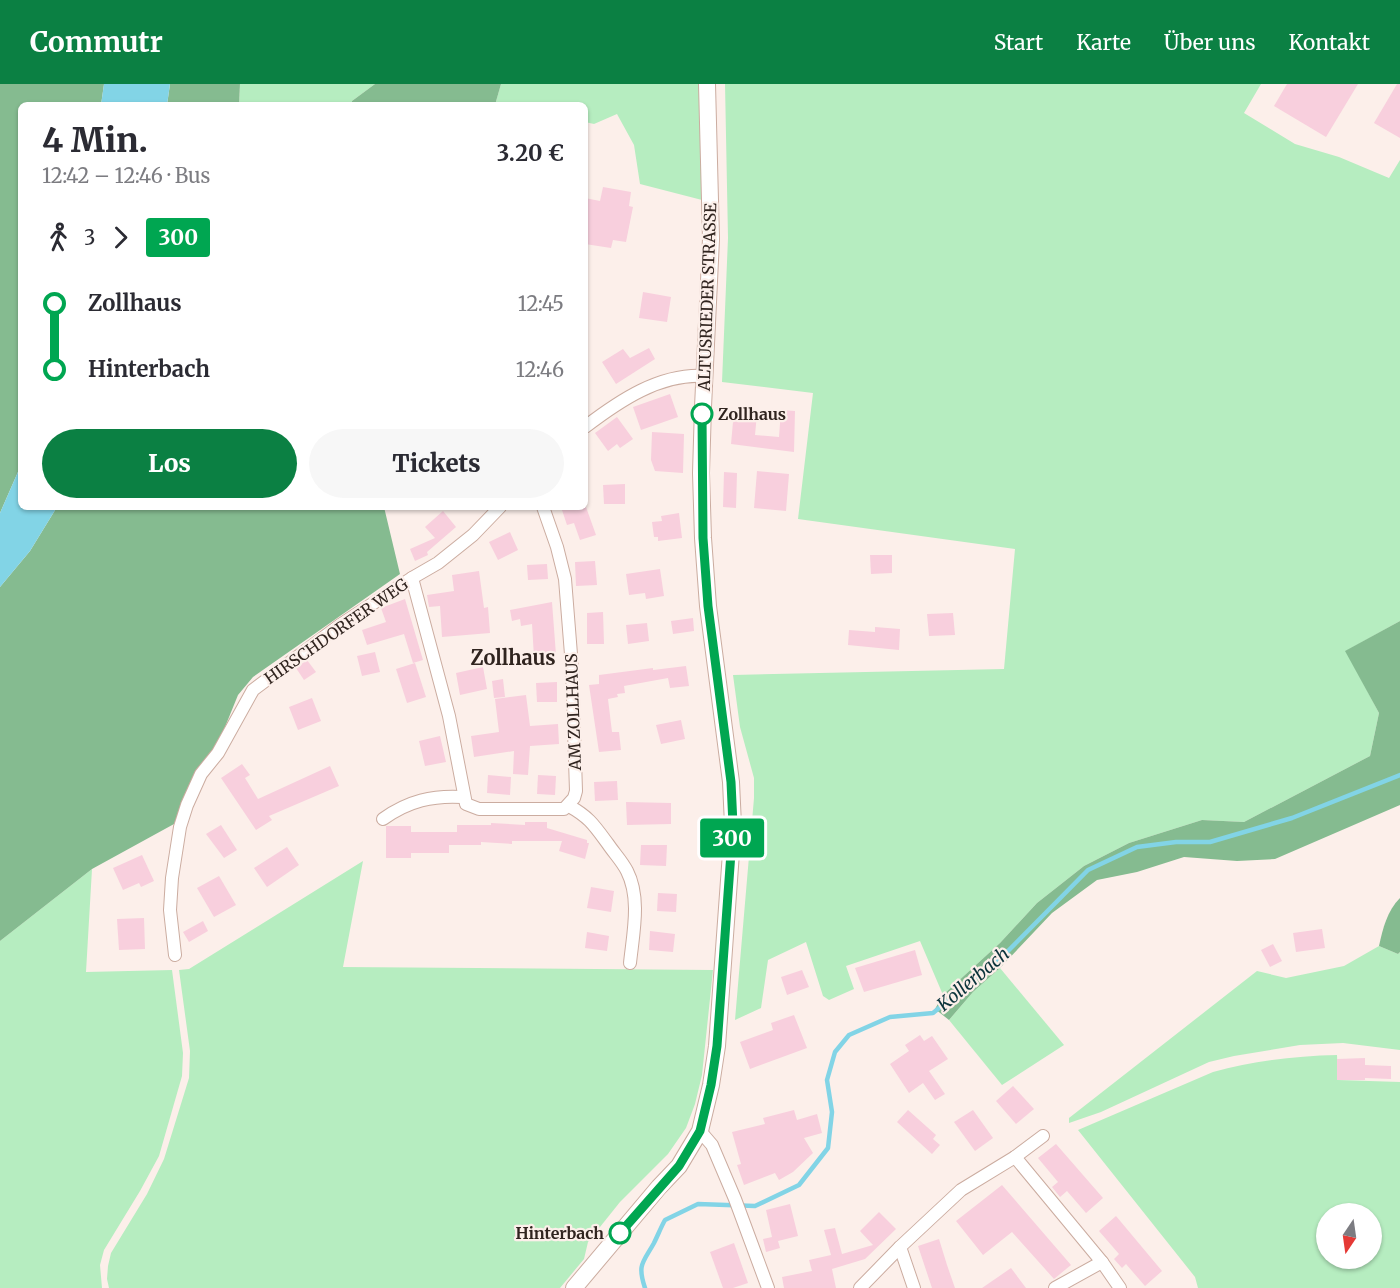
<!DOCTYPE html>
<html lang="de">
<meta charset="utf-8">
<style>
body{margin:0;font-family:Merriweather,serif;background:#f7f7f7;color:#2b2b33;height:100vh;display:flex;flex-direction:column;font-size:22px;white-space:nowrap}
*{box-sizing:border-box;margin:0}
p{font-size:20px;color:#7c7c81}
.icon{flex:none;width:33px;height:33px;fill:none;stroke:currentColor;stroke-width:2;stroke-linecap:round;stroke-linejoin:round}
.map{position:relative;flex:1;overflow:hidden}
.drawer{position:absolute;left:18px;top:18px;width:570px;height:408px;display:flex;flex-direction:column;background:#fff;border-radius:9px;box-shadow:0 2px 4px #0004}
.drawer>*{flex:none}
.badge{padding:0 12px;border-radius:4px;font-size:21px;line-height:39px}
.needle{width:39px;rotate:193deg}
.buttons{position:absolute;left:1316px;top:1119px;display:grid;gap:12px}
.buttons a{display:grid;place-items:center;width:66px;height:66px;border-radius:50%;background:#fff;box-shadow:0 2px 4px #0004;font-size:30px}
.map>.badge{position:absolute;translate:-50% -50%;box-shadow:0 0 0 3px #fff}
.legs{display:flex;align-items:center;gap:9px;height:66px;padding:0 24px;font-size:20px}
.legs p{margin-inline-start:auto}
.overview{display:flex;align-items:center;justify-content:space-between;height:102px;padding:0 24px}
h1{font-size:33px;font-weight:800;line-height:45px}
.button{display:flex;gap:12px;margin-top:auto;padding:12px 24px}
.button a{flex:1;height:69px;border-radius:36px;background:#0b8043;color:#fff;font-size:24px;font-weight:800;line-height:69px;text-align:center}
.button a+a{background:#f7f7f7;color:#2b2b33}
ul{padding:0 24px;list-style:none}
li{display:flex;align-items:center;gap:21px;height:66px;font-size:22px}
li i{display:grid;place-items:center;width:9px;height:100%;margin:0 8px;background:currentColor}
li i::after{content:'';width:15px;height:15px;margin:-8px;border:4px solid;border-radius:50%;background:#fff}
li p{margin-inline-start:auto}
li:first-child i{background:linear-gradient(#0000 50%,currentColor 0)}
li:last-child i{background:linear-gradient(currentColor 50%,#0000 0)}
header{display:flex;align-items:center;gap:36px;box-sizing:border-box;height:84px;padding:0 30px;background:#0b8043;color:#fff}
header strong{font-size:28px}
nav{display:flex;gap:33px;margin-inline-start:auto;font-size:21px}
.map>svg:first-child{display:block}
.green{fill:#b6edc0;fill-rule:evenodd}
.forest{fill:#85bb90}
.water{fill:#82d4e6}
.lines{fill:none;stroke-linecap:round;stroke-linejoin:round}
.stream{stroke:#82d4e6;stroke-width:4.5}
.building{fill:#f8cfdd}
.street-casing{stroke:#cbaca0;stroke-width:14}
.secondary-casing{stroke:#cbaca0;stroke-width:18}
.street{stroke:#fff;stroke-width:12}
.secondary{stroke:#fff;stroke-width:16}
.line-1-casing{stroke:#fff;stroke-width:14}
.line-1{stroke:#00a651;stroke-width:9}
.stop-1-dot{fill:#fff;stroke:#00a651;stroke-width:3}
.labels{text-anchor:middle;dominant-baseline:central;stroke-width:4.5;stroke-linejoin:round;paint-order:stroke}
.street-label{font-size:16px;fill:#30241f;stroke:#fcefea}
.stop-label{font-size:16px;font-weight:bold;fill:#30241f;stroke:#fcefea;text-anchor:start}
.water-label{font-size:18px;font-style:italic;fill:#0b333b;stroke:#fcefea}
.quarter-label{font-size:20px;font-weight:bold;fill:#30241f;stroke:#fcefea}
</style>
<header>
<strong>Commutr</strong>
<nav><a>Start</a><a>Karte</a><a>Über uns</a><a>Kontakt</a></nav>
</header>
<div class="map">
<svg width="1400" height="1204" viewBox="0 0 1400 1204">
<rect width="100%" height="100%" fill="#fcefea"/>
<g class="green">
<path d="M240,0H375L352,17V21H239Z"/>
<path d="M501,0H699L703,87L702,116L640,100L634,61L617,30L594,40L585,38V21H495Z"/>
<path d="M725,0H1261L1244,29L1295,60L1339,73L1389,94L1400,76V537L1346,567L1379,629L1370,672L1244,738L1202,736L1129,759L1084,782L1037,819L1000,859L943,911L920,857L846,882L854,905L829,916L823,912L806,858L768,876L761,924L735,936L754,714V694L740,643L733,591L1004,585L1015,465L798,435L813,309L722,298L728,154Z"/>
<path d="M363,777L343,883L713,886L702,991L695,1020L686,1044L668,1070L620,1118L588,1158L584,1175L560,1204H109L107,1195L108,1182L111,1169L147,1110L164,1075L189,994L190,967L179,886L189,885Z"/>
<path d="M92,785L86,888L172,886L183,969L182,992L159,1072L140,1107L104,1166L100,1181L102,1204H0V857Z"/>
<path d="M1379,862L1398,870L1400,868V966L1343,959L1300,961L1234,972L1209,978L1101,1028L1069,1039V1034L1257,887L1286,894L1344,882Z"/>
<path d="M1000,884L1064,961L1002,1001L949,936L973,908Z"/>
<path d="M1337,971L1338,996L1400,998V1204H1198L1195,1193L1078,1046L1213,988C1253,977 1295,972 1337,971ZM1326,1130H1371V1174H1326Z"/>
</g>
<g class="forest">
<path d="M0,0H104L101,21H21V381L0,429Z"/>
<path d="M170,0H240L239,21H167Z"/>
<path d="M375,0H501L495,21H352V17Z"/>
<path d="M57,423H384L400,490L253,593L238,611L225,643L211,670L198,685L174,740L92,785L0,857V503L30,467Z"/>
<path d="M1400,537V721L1275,775L1237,777L1184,773L1137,788L1097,796L1052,829L1000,884L973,908L949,936L935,925L943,911L1000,859L1037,819L1084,782L1129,759L1202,736L1244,738L1370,672L1379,629L1345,567Z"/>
<path d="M1400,814V868L1398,870L1379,862C1383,844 1387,827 1400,814Z"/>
</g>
<g class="water">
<path d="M104,0H170L167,21H101Z"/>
<path d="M21,381V423H57L30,467L0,503V429Z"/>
</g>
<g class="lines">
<path class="stream" d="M645,1204C637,1180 643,1179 654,1159C658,1151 661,1143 665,1136L698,1120L755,1122L799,1101L828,1064L832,1028L827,996L835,968L849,951L890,933L933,929L1008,867L1088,786L1137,763L1176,758H1210L1292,734L1400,691"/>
</g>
<g class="building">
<path d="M1287,0H1358L1326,53L1274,22Z"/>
<path d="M1397,0H1400V54L1374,39Z"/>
<path d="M603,103L631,108L629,122L633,123L626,158L613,156L611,164L585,160V114L600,117Z"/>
<path d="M643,208L671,213L667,238L639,234Z"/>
<path d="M649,264L655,275L616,300L602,278L623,265L630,274Z"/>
<path d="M670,310L678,333L641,346L633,323Z"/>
<path d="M781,326L795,327L794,368L731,360L734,327L757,330L755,351L779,353Z"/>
<path d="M617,333L633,355L620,364L617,360L608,367L595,349Z"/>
<path d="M652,348L684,350L683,389L655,387L651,376Z"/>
<path d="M757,387L789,390L786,427L754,424Z"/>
<path d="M724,388L737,389L736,424L723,423Z"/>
<path d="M625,400V420H604L603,401Z"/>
<path d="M561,423H586L596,451L580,456L574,439L567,441Z"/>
<path d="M443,427L456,443L427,468L428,471L415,477L410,465L435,454L425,443Z"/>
<path d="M679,429L682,454L658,457V453H654L652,438L662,437L661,432Z"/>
<path d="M510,448L518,466L498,476L489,458Z"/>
<path d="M870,471H892V489L871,490Z"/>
<path d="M595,477L597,501L576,502L575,478Z"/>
<path d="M547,480L548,495L528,496L527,481Z"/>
<path d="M660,485L664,512L646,515L645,509L629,511L626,490Z"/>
<path d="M479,487L484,524L488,523L490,549L442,553L440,522L429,523L427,511L454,507L452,491Z"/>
<path d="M405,515L423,576L413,579L404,550L367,561L362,546L386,538L381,524Z"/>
<path d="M552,518L556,571L534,573L532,540L521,542L520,535L512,537L510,526Z"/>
<path d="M603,528L604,560H587V529Z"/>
<path d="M953,529L955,551L929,552L927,530Z"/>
<path d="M693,534L694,547L673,550L671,537Z"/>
<path d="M647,539L649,557L628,560L626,541Z"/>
<path d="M875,543L900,545L899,566L848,561L849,546L875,548Z"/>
<path d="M375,568L380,588L362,592L357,572Z"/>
<path d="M307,576L316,588L304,596L296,584Z"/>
<path d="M415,579L426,613L407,619L396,585Z"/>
<path d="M686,582L689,602L670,604L668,594L624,602L625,609L617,610L618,613L608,615L612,648H619L621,666L599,668L589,601L599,600V591L653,584V586Z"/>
<path d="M483,583L487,605L460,611L456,589Z"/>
<path d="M503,595L505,613L494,614L492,597Z"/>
<path d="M557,598V618H537L536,599Z"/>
<path d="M526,611L530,642L558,640L559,660L530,662L528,691L513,690L514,667L474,673L471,652L499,648L495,615Z"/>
<path d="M312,614L321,637L298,646L289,623Z"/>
<path d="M681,636L685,655L661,660L656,641Z"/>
<path d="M440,652L446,678L425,682L419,657Z"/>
<path d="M242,680L250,691L245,694L258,715L330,682L339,702L269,732L272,736L256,746L221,694Z"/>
<path d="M488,691L511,693L510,711L487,709Z"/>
<path d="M538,691L556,692L555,711L537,710Z"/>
<path d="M617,697L618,716L595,717L594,698Z"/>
<path d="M626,718L671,719V740L627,741Z"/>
<path d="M525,738H547V744L587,756V759H589L585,775L559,767L562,757H512V760L481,758V761H449V769H411V774H386V742H411V748H457V741H491V739L525,741Z"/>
<path d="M221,741L237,766L224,774L206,750Z"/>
<path d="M641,761H667L666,782L640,781Z"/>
<path d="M287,763L299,781L267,803L254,784Z"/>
<path d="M142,771L154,797L141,803L139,799L123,806L113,784Z"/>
<path d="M219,792L236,821L214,833L197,804Z"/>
<path d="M591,803L614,807L611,828L587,824Z"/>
<path d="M658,809L677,810L676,828L657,827Z"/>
<path d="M144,834L145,865L119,866L117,835Z"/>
<path d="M203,837L208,847L189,858L183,848Z"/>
<path d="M1322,845L1325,864L1296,868L1293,849Z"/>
<path d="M650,847L675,850L673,868L649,866Z"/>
<path d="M587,848L609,852L607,867L585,864Z"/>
<path d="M1273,860L1282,877L1270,883L1261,866Z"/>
<path d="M915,866L922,891L864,908L855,884Z"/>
<path d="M802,886L809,903L787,911L781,893Z"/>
<path d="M794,931L807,964L750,985L740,958L773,946L771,939Z"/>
<path d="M920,951L924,957L932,952L948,975L929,987L945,1010L935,1016L923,999L909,1009L890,980L909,967L905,961Z"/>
<path d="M1365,974V981L1391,982V995L1365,994V996H1337V975Z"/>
<path d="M1013,1002L1034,1025L1016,1040L996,1017Z"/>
<path d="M794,1026L797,1036L817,1030L822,1049L804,1054L813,1069L793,1088L779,1096L775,1089L744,1101L737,1081L741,1080L732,1048L765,1040L763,1034Z"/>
<path d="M908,1026L936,1051L933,1055L940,1061L932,1070L897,1038Z"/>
<path d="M973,1026L993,1054L975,1067L954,1038Z"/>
<path d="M1056,1060L1103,1114L1086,1129L1067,1107L1060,1113L1052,1103L1058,1098L1038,1074Z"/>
<path d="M1002,1101L1071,1181L1054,1195L1012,1148L983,1171L956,1137Z"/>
<path d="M790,1120L798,1152L778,1157L780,1164L766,1168L763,1155L772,1153L766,1126Z"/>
<path d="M879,1128L896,1145L865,1175L832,1185L836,1204H784L782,1193L812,1187L809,1176L831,1171L824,1146L835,1144L842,1170L873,1161L860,1147Z"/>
<path d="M1116,1132L1162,1187L1145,1202L1126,1180L1122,1184L1114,1175L1119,1170L1099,1147Z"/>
<path d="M939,1155L947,1181L955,1204H932L918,1162Z"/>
<path d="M734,1159L748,1199L733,1204H723L710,1168Z"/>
<path d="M1011,1184L1026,1204H982L998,1193Z"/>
</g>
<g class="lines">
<defs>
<g id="street">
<path d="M585,343C619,317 660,289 705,292"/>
<path d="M412,494L449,632L466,720L479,725H564L574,714L576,707L572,583L565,495L557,463L543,423"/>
<path d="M569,722C589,733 594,741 608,760C614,769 622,777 627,787C641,814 633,850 630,879"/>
<path d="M383,735C408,717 433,711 463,713"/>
<path d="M175,871L170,826L172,794L180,743L187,721L201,690L218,669L253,606L340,541L412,494L438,479L473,451L500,423"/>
<path d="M700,1047L712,1061L735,1115L768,1204"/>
<path d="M1015,1073L1102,1178L1120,1204"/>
<path d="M900,1163L914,1204"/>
<path d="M860,1204L900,1163L961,1106L1015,1073L1043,1052"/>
<path d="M1055,1204L1102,1178"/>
</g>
<path id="secondary" d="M574,1204L659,1103L679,1082L700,1047L711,1001L717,962L733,741L731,698L708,522L703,454L701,389L703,323L711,155L707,0"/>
</defs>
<use href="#street" class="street-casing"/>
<use href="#secondary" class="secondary-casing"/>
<use href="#street" class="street"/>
<use href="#secondary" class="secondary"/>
</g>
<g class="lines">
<defs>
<path id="line-1" d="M620,1149L679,1082L700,1047L711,1001L717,962L733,741L731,698L708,522L703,454L702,330"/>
</defs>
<use href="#line-1" class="line-1-casing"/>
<use href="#line-1" class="line-1"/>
</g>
<g class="stop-1-dot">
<circle cx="702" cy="330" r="10"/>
<circle cx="620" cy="1149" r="10"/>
</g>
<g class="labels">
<g class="street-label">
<text transform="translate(707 213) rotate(-88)">ALTUSRIEDER STRASSE</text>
<text transform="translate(336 547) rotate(-35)">HIRSCHDORFER WEG</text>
<text transform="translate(573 628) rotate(-92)">AM ZOLLHAUS</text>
</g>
<g class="stop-label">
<text x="718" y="330">Zollhaus</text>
<text x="604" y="1149" text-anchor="end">Hinterbach</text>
</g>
<g class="water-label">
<text transform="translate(973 895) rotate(-40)">Kollerbach</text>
</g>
<g class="quarter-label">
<text x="513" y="573">Zollhaus</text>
</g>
</g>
</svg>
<div class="buttons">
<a><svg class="needle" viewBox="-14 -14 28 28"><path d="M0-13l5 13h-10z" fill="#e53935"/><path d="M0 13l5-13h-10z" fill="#7c7c81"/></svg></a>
</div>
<b class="badge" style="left:732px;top:754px;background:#00a651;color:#fff">300</b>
<section class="drawer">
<div class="overview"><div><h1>4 Min.</h1><p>12:42 – 12:46 · Bus</p></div><b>3.20 €</b></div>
<div class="legs"><svg class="icon" aria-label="walk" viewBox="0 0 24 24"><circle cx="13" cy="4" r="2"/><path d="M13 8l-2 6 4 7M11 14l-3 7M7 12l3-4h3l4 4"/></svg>3<svg class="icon" aria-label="forward" viewBox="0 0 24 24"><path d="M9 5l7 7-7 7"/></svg><b class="badge" style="background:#00a651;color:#fff">300</b></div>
<ul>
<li><i style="color:#00a651"></i><b>Zollhaus</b><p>12:45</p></li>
<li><i style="color:#00a651"></i><b>Hinterbach</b><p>12:46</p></li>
</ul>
<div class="button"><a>Los</a><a>Tickets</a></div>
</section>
</div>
